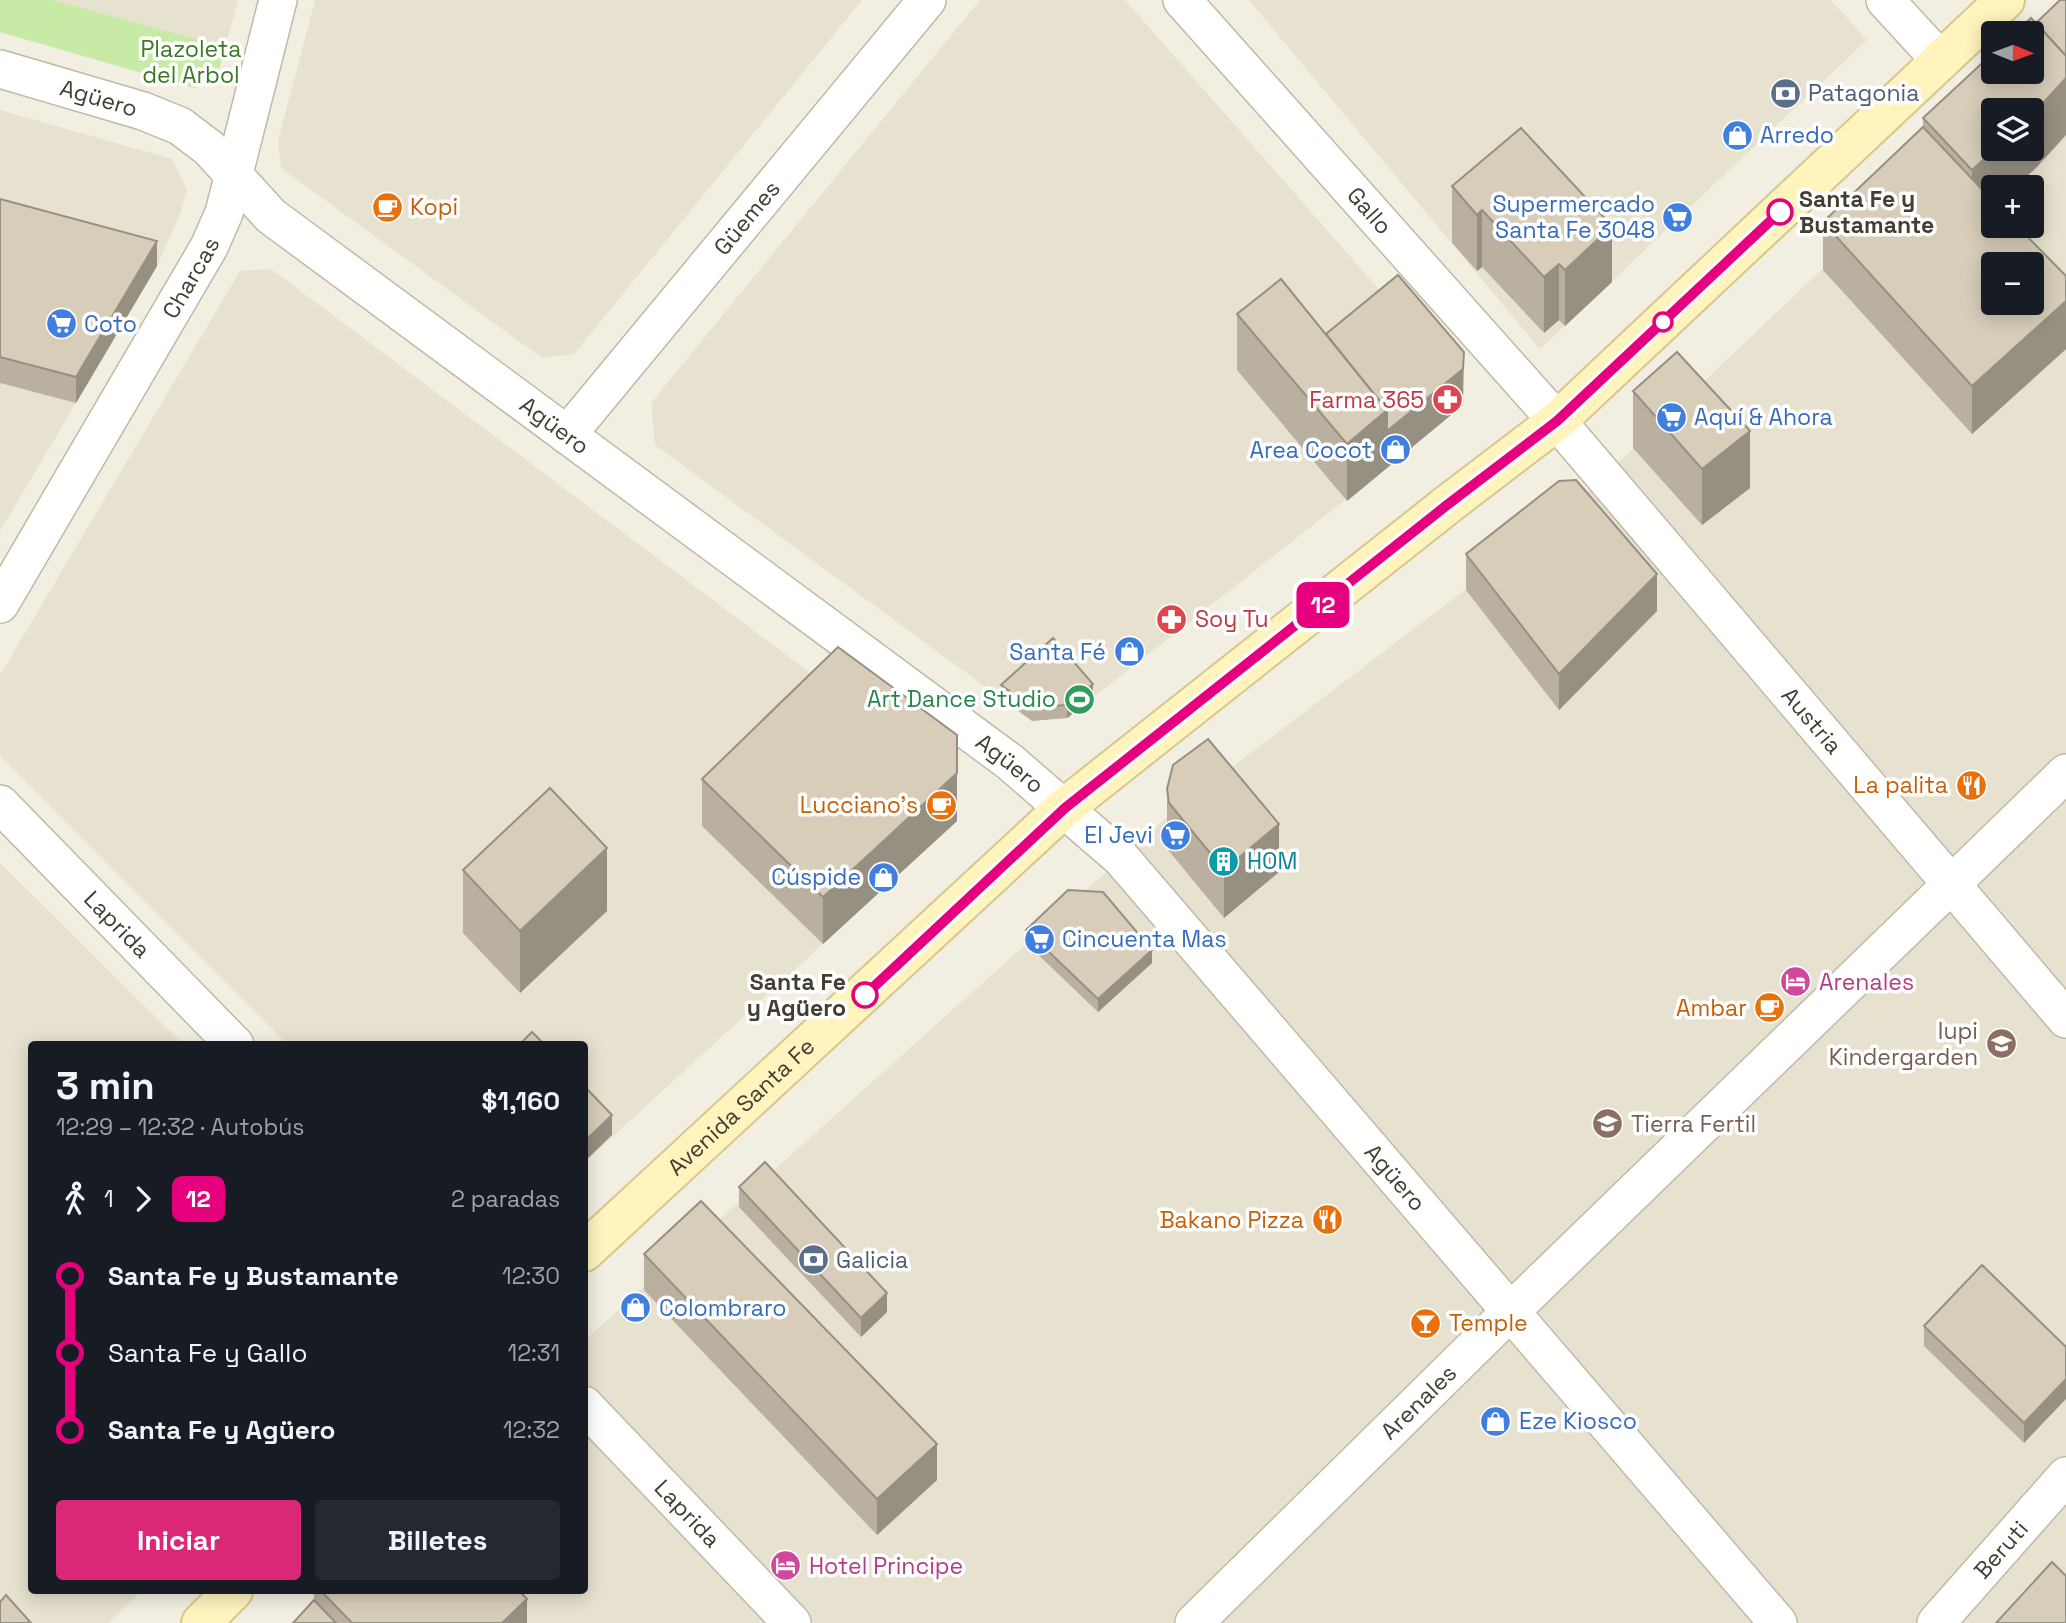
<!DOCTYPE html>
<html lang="es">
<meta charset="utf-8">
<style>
body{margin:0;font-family:"Space Grotesk",sans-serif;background:#242831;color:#f1f3f6;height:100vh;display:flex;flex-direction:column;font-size:26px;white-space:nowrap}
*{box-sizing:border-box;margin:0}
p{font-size:23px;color:#9ea1a6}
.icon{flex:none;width:38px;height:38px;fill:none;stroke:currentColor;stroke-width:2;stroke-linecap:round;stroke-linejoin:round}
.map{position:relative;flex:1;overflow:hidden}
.panel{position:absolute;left:28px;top:1041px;width:560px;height:553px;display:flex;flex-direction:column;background:#171b24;border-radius:7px;box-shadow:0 4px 18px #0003}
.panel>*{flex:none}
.badge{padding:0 14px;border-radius:10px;font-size:24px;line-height:46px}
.needle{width:46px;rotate:91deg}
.controls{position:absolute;left:1981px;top:21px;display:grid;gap:14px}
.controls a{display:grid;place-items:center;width:63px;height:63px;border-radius:7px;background:#171b24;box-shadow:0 4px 18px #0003;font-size:35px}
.map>.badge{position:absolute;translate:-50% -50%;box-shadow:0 0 0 4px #fff}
.legs{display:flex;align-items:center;gap:10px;height:77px;padding:0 28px;font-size:23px}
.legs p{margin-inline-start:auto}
.overview{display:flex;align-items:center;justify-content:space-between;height:119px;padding:0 28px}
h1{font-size:38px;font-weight:800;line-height:52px}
.cta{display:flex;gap:14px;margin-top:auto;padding:14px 28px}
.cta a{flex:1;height:80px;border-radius:7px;background:#db2777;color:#fff;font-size:28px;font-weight:800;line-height:80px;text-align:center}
.cta a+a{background:#242831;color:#f1f3f6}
ul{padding:0 28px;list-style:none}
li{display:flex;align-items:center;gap:24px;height:77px;font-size:26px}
li i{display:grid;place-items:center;width:10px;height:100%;margin:0 9px;background:currentColor}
li i::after{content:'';width:18px;height:18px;margin:-9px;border:5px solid;border-radius:50%;background:#171b24}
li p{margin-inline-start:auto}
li:first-child i{background:linear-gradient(#0000 50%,currentColor 0)}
li:last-child i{background:linear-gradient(currentColor 50%,#0000 0)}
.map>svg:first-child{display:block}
.residential{fill:#e7e1cf;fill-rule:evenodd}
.green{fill:#c7eaa6}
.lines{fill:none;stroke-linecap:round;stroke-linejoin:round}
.minor-casing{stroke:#c1b9a6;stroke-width:40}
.secondary-casing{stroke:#d5c78d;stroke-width:42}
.minor{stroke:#fff;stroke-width:37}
.secondary{stroke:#fff4be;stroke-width:38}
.wall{fill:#b9b09f}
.shaded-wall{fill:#969082}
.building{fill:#d7cdb9;stroke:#969082;stroke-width:2;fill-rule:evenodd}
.line-1-casing{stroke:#fff;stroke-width:16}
.line-1{stroke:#e6007e;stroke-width:10}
.stop-1-dot{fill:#fff;stroke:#e6007e;stroke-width:3.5}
.labels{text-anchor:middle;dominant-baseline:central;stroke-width:7;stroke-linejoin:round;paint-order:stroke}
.park-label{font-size:23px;fill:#3d7822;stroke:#fff}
.service-label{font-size:23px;fill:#4e5e75;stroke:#fff;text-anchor:start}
.street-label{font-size:23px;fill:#443e32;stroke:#fff}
.shop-label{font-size:23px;fill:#366cbe;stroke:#fff;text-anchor:start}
.stop-label{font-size:23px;font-weight:bold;fill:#443e32;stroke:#fff;text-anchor:start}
.food-label{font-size:23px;fill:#c56008;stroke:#fff;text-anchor:end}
.health-label{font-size:23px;fill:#be3a42;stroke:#fff;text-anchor:end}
.leisure-label{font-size:23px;fill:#27864d;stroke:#fff;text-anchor:end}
.culture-label{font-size:23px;fill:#0d838f;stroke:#fff;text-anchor:start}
.hotel-label{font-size:23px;fill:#b23c85;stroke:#fff;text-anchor:start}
.education-label{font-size:23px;fill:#785e54;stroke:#fff;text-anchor:end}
</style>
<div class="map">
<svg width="2066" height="1623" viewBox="0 0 2066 1623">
<rect width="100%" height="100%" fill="#f2eee1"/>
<g class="residential">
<path d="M53,0H238L225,47Z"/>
<path d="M315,0H862L574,354L542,358L281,168L278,141Z"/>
<path d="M980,0H1125L1398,311L1387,467L1067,718L1032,721L655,445L651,403Z"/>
<path d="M1249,0H1831L1867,40L1540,349Z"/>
<path d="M2066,38V1623H303L335,1591H584L585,1340L1173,812L1562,516ZM1993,110H2032V149H1993ZM1993,187H2032V226H1993ZM1993,264H2032V303H1993Z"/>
<path d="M0,110L172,159L187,190L180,214L157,266L0,225Z"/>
<path d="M271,269L957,783V821L585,1162L584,1045H288L0,756V675L240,271Z"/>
<path d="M0,383L76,403L0,531Z"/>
<path d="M0,863L184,1045H32V1591H141L109,1623H0Z"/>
</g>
<path class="green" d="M0,0H53L225,47L217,77L194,88L0,32Z"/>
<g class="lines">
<defs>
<g id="minor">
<path id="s1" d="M1182,0L1557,421L2066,1019"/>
<path d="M1885,0L1941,61"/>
<path id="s2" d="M0,69L143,111L180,126L209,148L271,216L1010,762L1121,858L1778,1623"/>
<path id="s3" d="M567,435L927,0"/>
<path id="s4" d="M0,604L209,247L224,213L278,0"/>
<path id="s5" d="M0,804L235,1045"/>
<path id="s6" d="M584,1405L792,1623"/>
<path id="s7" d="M1194,1623L1510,1312L2066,773"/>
<path id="s8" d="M1936,1623L2066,1476"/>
</g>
<g id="secondary">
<path id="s9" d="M584,1252L1064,808L1447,505L1557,421L2005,0"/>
<path d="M201,1623L233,1591"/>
</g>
</defs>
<use href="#minor" class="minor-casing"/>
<use href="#secondary" class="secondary-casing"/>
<use href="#minor" class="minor"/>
<use href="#secondary" class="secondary"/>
</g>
<g class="wall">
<path d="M1923,118L2037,167L2015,187H1993V226L2066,276V349L1972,434L1823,270V222L1923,127Z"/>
<path d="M1452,186L1612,282L1565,326L1559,320L1544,333L1482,267L1477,271L1452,243Z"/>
<path d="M0,199L157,266L76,403L0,383Z"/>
<path d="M1237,314L1326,334L1463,405L1347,501L1237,370Z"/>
<path d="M1633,391L1750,488L1702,525L1633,448Z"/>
<path d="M1466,554L1657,611L1559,710L1466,590Z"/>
<path d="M1001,685L1093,698L1067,718L1032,721L1001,698Z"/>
<path d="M702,779L957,821L823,944L702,826Z"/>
<path d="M1167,789L1279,872L1224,918L1169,851L1167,837Z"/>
<path d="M463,870L607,911L520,993L463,933Z"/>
<path d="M1026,930L1152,963L1098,1012L1026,943Z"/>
<path d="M739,1187L887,1312L861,1337L739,1207Z"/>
<path d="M644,1254L937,1480L877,1535L644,1290Z"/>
<path d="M1924,1326L2066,1347L2024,1443L1924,1346Z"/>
<path d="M314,1591H519L527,1623H293L314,1600Z"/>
</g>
<g class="shaded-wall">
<path d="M2066,78V135L2037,167L2015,187H1993V207L1972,226V170L1995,149H2032V115Z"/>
<path d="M1482,210V267L1477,271V215Z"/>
<path d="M1612,226V282L1565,326V270Z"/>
<path d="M157,241V266L76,403V377Z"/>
<path d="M1559,264V320L1544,333V277Z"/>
<path d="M2066,301V349L1972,434V386Z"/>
<path d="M1464,352L1463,405L1347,501V444L1387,410Z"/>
<path d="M1750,431V488L1702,525V469Z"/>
<path d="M1657,574V611L1559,710V674Z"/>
<path d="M1093,684V698L1067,718V705Z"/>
<path d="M957,735V821L823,944V897Z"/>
<path d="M1279,824V872L1224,918V870Z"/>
<path d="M607,848V911L520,993V931Z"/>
<path d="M1152,950V963L1098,1012V999Z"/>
<path d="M612,1115V1135L584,1162V1142Z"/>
<path d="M887,1293V1312L861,1337V1318Z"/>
<path d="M2066,1379V1399L2024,1443V1423Z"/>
<path d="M937,1444V1480L877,1535V1499Z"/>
<path d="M527,1599V1623H502Z"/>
</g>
<g class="building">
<path d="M2060,0H2066V56L2036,23Z"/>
<path d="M2031,18L2066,56V78L2032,115V110H1993V149H1995L1972,170L1923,118L1993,53V72H2032V33H2015Z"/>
<path d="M1923,127L1993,201V226H2017L2066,276V301L1972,386L1823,222ZM1993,264H2032V303H1993Z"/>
<path d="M1521,128L1612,226L1565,270L1559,264L1544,277L1482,210L1477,215L1452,186Z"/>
<path d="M0,199L157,241L76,377L0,357Z"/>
<path d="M1398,275L1464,352L1463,369L1387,431V410L1326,334Z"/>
<path d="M1281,279L1387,410L1347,444L1237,314Z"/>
<path d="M1677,352L1750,431L1702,469L1633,391Z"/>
<path d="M1576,480L1657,574L1559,674L1466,554L1559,481Z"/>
<path d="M1053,638L1093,684L1067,705L1032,707L1001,685Z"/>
<path d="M838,647L957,735V773L823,897L702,779Z"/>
<path d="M1208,739L1279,824L1224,870L1169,803L1167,789L1173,765Z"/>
<path d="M550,788L607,848L520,931L463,870Z"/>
<path d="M1068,890L1103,892L1152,950L1098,999L1026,930Z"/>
<path d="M532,1032L545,1045H519Z"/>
<path d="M584,1086L612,1115L584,1142Z"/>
<path d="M765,1162L887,1293L861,1318L739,1187Z"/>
<path d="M701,1201L937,1444L877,1499L644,1254Z"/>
<path d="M1982,1265L2066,1347V1379L2024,1423L1924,1326Z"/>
<path d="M2052,1562L2066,1576V1623H1996Z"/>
<path d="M321,1591H519L527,1599L502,1623H352Z"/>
<path d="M6,1595L31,1623H0V1602Z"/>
<path d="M314,1600L336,1623H293Z"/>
</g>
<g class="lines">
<defs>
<path id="line-1" d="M865,995L1065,808L1447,505L1557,421L1780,212"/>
</defs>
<use href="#line-1" class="line-1-casing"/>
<use href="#line-1" class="line-1"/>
</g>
<defs>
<symbol id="bank-disc" viewBox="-11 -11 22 22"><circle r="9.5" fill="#5c6f8a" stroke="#fff"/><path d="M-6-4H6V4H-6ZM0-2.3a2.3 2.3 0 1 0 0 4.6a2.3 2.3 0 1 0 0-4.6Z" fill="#fff"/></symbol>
<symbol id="shop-disc" viewBox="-11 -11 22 22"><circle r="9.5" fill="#3f7fe0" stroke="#fff"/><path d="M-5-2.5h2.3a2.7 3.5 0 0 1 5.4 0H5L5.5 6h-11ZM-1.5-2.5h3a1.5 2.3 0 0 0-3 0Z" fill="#fff"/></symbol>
<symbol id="cafe-disc" viewBox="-11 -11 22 22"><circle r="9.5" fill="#e8710a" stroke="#fff"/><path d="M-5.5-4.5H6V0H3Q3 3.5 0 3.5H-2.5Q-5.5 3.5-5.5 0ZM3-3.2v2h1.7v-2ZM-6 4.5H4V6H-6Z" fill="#fff"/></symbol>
<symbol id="supermarket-disc" viewBox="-11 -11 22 22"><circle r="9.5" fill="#3f7fe0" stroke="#fff"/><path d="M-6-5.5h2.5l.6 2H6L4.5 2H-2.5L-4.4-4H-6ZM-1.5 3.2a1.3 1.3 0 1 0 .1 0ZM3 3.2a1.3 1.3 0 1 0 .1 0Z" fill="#fff"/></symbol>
<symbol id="pharmacy-disc" viewBox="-11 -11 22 22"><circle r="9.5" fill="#e0444e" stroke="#fff"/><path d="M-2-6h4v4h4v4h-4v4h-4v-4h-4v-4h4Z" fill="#fff"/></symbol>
<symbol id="stadium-disc" viewBox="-11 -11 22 22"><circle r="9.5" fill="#2e9e5b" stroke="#fff"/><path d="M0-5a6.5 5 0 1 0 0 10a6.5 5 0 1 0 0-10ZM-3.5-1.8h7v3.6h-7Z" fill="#fff"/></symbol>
<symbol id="restaurant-disc" viewBox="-11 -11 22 22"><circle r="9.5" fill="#e8710a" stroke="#fff"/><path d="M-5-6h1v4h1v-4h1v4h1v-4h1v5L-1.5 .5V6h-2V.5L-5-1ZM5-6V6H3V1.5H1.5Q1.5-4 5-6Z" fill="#fff"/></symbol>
<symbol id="building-disc" viewBox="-11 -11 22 22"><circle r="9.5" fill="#0f9aa8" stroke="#fff"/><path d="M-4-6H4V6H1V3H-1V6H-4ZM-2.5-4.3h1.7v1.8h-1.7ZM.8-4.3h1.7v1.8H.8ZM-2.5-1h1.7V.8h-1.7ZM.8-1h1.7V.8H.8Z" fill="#fff"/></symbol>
<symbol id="hotel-disc" viewBox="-11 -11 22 22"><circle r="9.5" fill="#d1479c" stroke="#fff"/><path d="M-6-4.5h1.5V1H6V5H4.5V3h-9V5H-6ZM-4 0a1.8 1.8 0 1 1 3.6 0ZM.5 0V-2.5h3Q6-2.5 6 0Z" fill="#fff"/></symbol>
<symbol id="school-disc" viewBox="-11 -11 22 22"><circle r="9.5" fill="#8d6e63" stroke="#fff"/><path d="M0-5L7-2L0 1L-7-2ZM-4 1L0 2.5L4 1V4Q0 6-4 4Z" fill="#fff"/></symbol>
<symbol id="bar-disc" viewBox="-11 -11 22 22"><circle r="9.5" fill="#e8710a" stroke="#fff"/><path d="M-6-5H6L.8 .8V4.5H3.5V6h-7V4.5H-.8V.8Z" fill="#fff"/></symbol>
</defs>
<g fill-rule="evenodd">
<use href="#bank-disc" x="1768" y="76" width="35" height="35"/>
<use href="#shop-disc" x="1720" y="118" width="35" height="35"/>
<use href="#cafe-disc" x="370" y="190" width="35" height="35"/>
<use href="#supermarket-disc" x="1660" y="200" width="35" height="35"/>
<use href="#supermarket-disc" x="44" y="306" width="35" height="35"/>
<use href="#pharmacy-disc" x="1430" y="382" width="35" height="35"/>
<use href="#supermarket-disc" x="1654" y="400" width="35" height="35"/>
<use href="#shop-disc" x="1378" y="432" width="35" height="35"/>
<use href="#pharmacy-disc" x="1154" y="602" width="35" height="35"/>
<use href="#shop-disc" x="1112" y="634" width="35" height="35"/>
<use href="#stadium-disc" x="1062" y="682" width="35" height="35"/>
<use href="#restaurant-disc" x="1954" y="768" width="35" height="35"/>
<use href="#cafe-disc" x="924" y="788" width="35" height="35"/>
<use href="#supermarket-disc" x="1158" y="818" width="35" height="35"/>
<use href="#building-disc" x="1206" y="844" width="35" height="35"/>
<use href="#shop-disc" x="866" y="860" width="35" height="35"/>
<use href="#supermarket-disc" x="1022" y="922" width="35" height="35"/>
<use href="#hotel-disc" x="1778" y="964" width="35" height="35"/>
<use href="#cafe-disc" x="1752" y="990" width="35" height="35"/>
<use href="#school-disc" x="1984" y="1026" width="35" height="35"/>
<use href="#school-disc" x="1590" y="1106" width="35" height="35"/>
<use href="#restaurant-disc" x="1310" y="1202" width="35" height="35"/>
<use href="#bank-disc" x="796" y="1242" width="35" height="35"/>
<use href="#shop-disc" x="618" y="1290" width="35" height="35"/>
<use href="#bar-disc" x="1408" y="1306" width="35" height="35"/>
<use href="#shop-disc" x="1478" y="1404" width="35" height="35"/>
<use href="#hotel-disc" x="768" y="1548" width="35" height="35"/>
</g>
<g class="stop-1-dot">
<circle cx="1780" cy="212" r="12"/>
<circle cx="1663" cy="322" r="9"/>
<circle cx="865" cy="995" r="12"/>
</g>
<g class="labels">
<g class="park-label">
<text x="191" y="49">Plazoleta<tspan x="191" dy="26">del Arbol</tspan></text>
</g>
<g class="service-label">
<text x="1808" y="93">Patagonia</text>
<text x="836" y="1260">Galicia</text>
</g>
<g class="street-label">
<text stroke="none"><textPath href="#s2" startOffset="103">Agüero</textPath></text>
<text stroke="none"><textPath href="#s1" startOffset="282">Gallo</textPath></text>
<text stroke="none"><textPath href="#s3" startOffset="282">Güemes</textPath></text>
<text stroke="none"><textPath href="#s4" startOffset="378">Charcas</textPath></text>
<text stroke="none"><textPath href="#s2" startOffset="670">Agüero</textPath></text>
<text stroke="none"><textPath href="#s1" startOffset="957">Austria</textPath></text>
<text stroke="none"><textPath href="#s2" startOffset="1237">Agüero</textPath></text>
<text stroke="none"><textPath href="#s5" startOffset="168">Laprida</textPath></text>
<text stroke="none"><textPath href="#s9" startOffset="214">Avenida Santa Fe</textPath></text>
<text stroke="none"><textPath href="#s2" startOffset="1804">Agüero</textPath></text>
<text stroke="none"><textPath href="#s7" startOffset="315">Arenales</textPath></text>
<text stroke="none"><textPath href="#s6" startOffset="150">Laprida</textPath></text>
<text stroke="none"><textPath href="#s8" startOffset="98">Beruti</textPath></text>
</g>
<g class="shop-label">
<text x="1760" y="135">Arredo</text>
<text x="1655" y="204" text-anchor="end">Supermercado<tspan x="1655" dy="26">Santa Fe 3048</tspan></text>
<text x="84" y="324">Coto</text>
<text x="1694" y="417">Aquí &amp; Ahora</text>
<text x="1372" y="450" text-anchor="end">Area Cocot</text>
<text x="1106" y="652" text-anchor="end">Santa Fé</text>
<text x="1153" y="835" text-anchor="end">El Jevi</text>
<text x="861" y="877" text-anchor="end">Cúspide</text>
<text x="1062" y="939">Cincuenta Mas</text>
<text x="659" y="1308">Colombraro</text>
<text x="1519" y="1421">Eze Kiosco</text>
</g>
<g class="stop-label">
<text x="1799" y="199">Santa Fe y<tspan x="1799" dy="26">Bustamante</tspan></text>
<text x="846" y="982" text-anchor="end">Santa Fe<tspan x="846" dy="26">y Agüero</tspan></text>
</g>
<g class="food-label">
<text x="410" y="207" text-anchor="start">Kopi</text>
<text x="1948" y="785">La palita</text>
<text x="918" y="805">Lucciano's</text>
<text x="1747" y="1008">Ambar</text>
<text x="1304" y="1220">Bakano Pizza</text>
<text x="1449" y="1323" text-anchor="start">Temple</text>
</g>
<g class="health-label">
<text x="1424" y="400">Farma 365</text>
<text x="1195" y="619" text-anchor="start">Soy Tu</text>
</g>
<g class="leisure-label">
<text x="1056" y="699">Art Dance Studio</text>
</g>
<g class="culture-label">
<text x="1247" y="861">HOM</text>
</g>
<g class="hotel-label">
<text x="1819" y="982">Arenales</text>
<text x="809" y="1566">Hotel Principe</text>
</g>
<g class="education-label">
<text x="1978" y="1031">Iupi<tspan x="1978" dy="26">Kindergarden</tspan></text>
<text x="1631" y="1124" text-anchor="start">Tierra Fertil</text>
</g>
</g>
</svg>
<div class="controls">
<a><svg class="needle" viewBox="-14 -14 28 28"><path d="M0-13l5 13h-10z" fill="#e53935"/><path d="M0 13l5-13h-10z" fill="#9ea1a6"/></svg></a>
<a><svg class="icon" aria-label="layers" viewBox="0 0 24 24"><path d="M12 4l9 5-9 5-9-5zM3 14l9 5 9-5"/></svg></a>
<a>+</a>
<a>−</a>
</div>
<b class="badge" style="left:1323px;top:605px;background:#e6007e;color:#fff">12</b>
<section class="panel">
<div class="overview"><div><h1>3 min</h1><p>12:29 – 12:32 · Autobús</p></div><b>$1,160</b></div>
<div class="legs"><svg class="icon" aria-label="walk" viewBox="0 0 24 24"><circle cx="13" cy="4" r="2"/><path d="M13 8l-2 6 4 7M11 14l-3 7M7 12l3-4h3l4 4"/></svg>1<svg class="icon" aria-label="forward" viewBox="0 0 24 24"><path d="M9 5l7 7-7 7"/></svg><b class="badge" style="background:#e6007e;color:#fff">12</b><p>2 paradas</p></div>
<ul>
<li><i style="color:#e6007e"></i><b>Santa Fe y Bustamante</b><p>12:30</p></li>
<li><i style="color:#e6007e"></i><span>Santa Fe y Gallo</span><p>12:31</p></li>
<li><i style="color:#e6007e"></i><b>Santa Fe y Agüero</b><p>12:32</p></li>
</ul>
<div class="cta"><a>Iniciar</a><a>Billetes</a></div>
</section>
</div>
